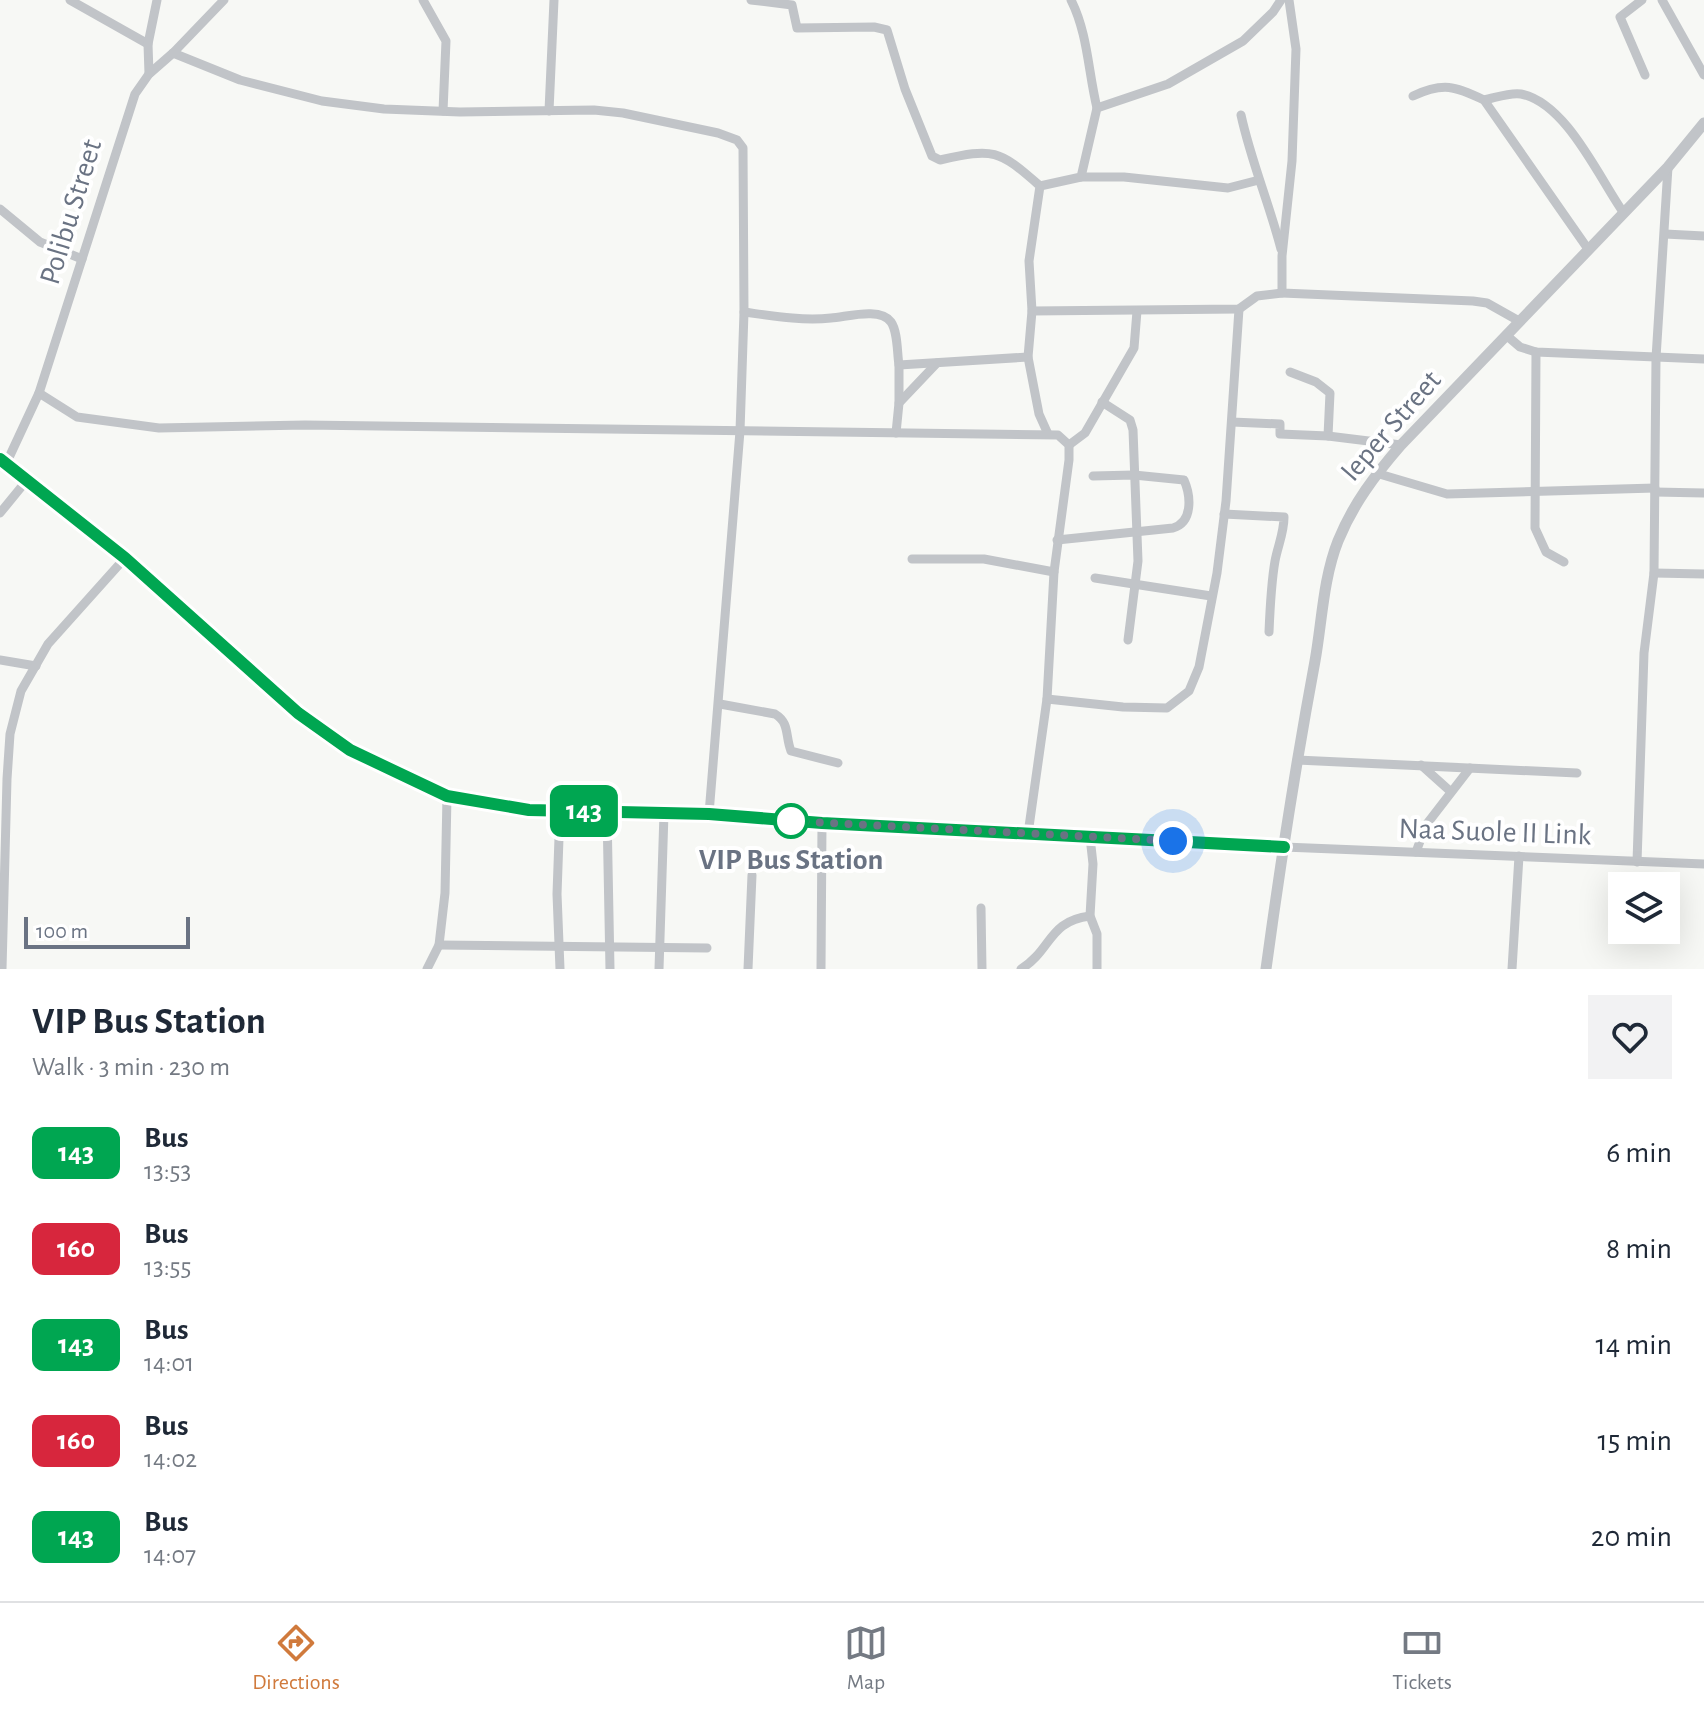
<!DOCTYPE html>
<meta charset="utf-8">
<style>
body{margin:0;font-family:"Alegreya Sans",sans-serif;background:#f2f2f3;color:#1f2937;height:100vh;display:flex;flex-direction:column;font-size:30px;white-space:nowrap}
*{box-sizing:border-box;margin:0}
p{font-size:26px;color:#747a83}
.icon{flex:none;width:44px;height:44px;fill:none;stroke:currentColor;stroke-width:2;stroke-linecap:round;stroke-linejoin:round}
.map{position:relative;height:969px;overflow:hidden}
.drawer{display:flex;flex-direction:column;background:#fff;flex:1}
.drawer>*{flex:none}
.badge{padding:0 16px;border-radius:12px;font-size:28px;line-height:52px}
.buttons{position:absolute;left:1608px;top:872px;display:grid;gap:16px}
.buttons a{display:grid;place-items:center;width:72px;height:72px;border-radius:0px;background:#fff;box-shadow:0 8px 32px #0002;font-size:40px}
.scale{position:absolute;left:24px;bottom:20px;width:166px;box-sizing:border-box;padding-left:8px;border:4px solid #6a7383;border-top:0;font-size:22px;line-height:28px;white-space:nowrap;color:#6a7383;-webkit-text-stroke:6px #fff;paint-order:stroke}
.you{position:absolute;width:40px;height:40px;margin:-20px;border:6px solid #fff;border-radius:50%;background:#1a73e8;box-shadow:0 0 0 12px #1a73e833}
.map>.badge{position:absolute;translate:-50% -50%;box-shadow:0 0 0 4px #fff}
.round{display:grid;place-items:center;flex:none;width:84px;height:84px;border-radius:0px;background:#f2f2f3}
.head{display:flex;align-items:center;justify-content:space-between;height:136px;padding:0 32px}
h1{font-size:38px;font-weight:700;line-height:60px}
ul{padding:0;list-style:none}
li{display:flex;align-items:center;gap:24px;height:96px;padding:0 32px}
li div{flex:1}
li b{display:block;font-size:30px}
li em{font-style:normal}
li .badge{min-width:88px;font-weight:700;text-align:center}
.menu{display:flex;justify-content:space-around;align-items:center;height:112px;border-top:2px solid #e0e1e3;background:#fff;font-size:22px;color:#747a83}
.menu a{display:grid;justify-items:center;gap:4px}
.menu .on{color:#d07a3c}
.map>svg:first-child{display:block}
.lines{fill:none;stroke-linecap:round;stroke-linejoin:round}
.minor{stroke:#c1c4c8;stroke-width:9}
.tertiary{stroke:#c1c4c8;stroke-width:11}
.line-casing{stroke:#fff;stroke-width:18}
.line{stroke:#00a651;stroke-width:12}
.walk{stroke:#6a7383;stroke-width:8;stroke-dasharray:0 14.4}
.stop-dot{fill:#fff;stroke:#00a651;stroke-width:4}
.labels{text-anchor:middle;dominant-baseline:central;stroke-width:8;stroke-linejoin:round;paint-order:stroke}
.street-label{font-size:30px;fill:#6a7383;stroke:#fff}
.stop-label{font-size:30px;font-weight:bold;fill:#6a7383;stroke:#fff}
</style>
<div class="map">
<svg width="1704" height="969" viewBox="0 0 1704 969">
<rect width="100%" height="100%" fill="#f7f8f5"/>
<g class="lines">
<g class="minor">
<path d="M70,0L148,44"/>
<path d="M423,0L446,41L443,111"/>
<path d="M751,0L792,5L797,28L874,27L887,30L905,89L932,156L940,160C994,148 998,149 1040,186L1029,261L1032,311L1028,357L1039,414L1048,434"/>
<path d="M1071,0C1088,34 1088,71 1097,108"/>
<path d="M1289,0L1296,49L1292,161L1282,256V293L1473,301L1487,303L1519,321"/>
<path d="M1642,0L1620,17L1645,75"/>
<path d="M1662,0L1704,75"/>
<path d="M173,53L240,80L322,101L384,109L460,112L594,110L623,113L718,133L737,140L743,148L744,312L740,431L709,814"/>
<path d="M149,74L148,44L157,0"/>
<path d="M1413,96C1443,82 1455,86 1484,100L1588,249"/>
<path d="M1484,100C1495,98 1510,92 1521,94C1566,103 1598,176 1623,212"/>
<path d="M549,111L554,0"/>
<path d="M1241,115C1251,161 1269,203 1281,249"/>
<path d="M1081,177H1124L1228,188L1259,180"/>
<path d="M1040,186L1081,177L1097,108L1168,84L1243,41L1273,12L1281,0"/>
<path d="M0,209L40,242L82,259"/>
<path d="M1665,234L1704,236"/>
<path d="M1032,311L1239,309L1257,296L1282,293"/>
<path d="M744,312C773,316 802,321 831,318C847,317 880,307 891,322C898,332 897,353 899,365"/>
<path d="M1506,335L1520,347L1536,352L1704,359"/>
<path d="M1536,352L1535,528L1546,552L1564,562"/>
<path d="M1290,372L1316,382L1330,393L1328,436"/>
<path d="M39,393L77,417L159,428L305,425L1058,435L1069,445V460L1054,572L1047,699L1028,834"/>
<path d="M1102,402L1130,420L1133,430L1138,561L1128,640"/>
<path d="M899,403L937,363"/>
<path d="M1232,422L1280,424V434L1328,436L1401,445"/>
<path d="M896,433L899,403V365L1028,357"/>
<path d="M1069,445L1085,433L1134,348L1137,311"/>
<path d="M6,464L39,393L135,94L149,74L173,53L224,0"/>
<path d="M1376,473L1447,494L1655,488"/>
<path d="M1655,492L1704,493"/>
<path d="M0,513L27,480"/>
<path d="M1224,514L1284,517C1284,533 1278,545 1275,561C1271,584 1270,608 1269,632"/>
<path d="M1057,540L1173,528C1193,522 1191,496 1184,480L1134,475L1093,476"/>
<path d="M912,559H984L1054,572"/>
<path d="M1654,573L1704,574"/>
<path d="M1095,578L1211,596"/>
<path d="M0,660L36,666"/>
<path d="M1047,699L1123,707L1167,708L1189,691L1199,667L1217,573L1226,501L1239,309"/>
<path d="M720,704L775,714C790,723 785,736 791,751L838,763"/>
<path d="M1297,760L1577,773"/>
<path d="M1421,765L1450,791"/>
<path d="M607,812L610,969"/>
<path d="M1090,837L1093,864L1090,916L1097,934V969"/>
<path d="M1284,847L1704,864"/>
<path d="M1416,852L1426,825L1470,768"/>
<path d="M1637,862L1644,653L1654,573L1656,358L1668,167"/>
<path d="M981,908L982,969"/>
<path d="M439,945L707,948"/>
<path d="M2,969L7,779L10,734L21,691L48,644L125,558"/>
<path d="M427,969L439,945L445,893L447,796"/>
<path d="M560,969L557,894L560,810"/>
<path d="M659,969L664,813"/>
<path d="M748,969L752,875"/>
<path d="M821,969L822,823"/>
<path d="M1021,969C1052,950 1048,921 1090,916"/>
<path d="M1512,969L1519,856"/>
</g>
<g class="tertiary">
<path d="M0,459L125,558L298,713L350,750L447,796L529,810L709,814L822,823L1284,847"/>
<path d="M1266,969C1280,866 1296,763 1315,661C1322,622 1323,579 1338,541C1353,504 1375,475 1401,445L1668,167L1704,123"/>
</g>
</g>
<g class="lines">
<defs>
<path id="line" d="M0,459L125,558L298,713L350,750L447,796L529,810L709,814L822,823L1284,847"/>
</defs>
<use href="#line" class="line-casing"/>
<use href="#line" class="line"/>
<path class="walk" d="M791,821L1173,841"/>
</g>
<circle class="stop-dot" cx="791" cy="821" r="16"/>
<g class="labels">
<g class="street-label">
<text transform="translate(71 212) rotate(-73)">Polibu Street</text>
<text transform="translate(1391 426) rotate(-49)">Ieper Street</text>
<text transform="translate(1495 832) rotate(2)">Naa Suole II Link</text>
</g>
<g class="stop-label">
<text x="791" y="860">VIP Bus Station</text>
</g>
</g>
</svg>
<div class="buttons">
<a><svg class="icon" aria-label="layers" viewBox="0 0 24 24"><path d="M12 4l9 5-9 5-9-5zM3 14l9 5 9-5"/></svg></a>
</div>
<div class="scale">100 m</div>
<div class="you" style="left:1173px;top:841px"></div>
<b class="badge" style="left:584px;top:811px;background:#00a651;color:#fff">143</b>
</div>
<section class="drawer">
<div class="head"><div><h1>VIP Bus Station</h1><p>Walk · 3 min · 230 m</p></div><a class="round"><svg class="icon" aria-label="heart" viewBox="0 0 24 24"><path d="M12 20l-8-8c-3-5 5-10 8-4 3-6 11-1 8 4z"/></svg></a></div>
<ul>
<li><span class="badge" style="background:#00a651;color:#fff">143</span><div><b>Bus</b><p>13:53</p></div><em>6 min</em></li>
<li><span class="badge" style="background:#d7263d;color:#fff">160</span><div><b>Bus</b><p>13:55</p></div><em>8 min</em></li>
<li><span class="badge" style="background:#00a651;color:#fff">143</span><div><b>Bus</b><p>14:01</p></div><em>14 min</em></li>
<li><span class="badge" style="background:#d7263d;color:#fff">160</span><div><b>Bus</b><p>14:02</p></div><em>15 min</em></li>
<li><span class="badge" style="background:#00a651;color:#fff">143</span><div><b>Bus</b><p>14:07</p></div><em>20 min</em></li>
</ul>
</section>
<nav class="menu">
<a class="on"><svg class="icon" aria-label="directions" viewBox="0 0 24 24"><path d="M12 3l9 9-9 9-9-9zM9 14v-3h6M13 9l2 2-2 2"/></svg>Directions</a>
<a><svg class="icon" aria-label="map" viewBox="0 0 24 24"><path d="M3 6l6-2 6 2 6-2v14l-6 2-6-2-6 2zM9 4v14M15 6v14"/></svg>Map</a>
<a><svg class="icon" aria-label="tickets" viewBox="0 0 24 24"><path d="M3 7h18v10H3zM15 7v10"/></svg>Tickets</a>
</nav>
